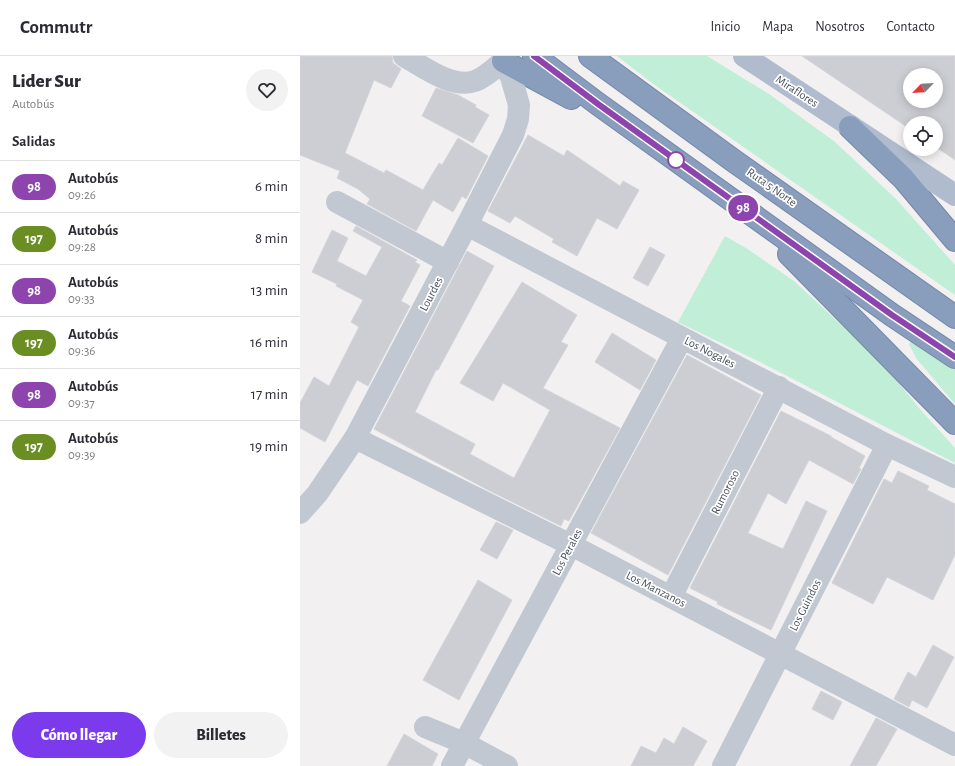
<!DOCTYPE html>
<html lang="es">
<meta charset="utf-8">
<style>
body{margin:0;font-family:"Alegreya Sans",sans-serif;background:#f2f2f3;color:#2b2b33;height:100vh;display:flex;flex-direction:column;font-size:15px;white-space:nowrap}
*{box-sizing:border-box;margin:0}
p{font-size:13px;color:#7c7c81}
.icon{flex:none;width:22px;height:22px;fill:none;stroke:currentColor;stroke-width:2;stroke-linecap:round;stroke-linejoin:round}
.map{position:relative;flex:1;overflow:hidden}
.panel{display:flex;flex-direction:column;background:#fff;width:300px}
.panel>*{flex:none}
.badge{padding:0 8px;border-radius:13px;font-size:14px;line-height:26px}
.needle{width:26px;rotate:245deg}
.tools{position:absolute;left:603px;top:12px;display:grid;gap:8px}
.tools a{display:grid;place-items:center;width:40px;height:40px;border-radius:50%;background:#fff;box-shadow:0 2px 10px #0003;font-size:20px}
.map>.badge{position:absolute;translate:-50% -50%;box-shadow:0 0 0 2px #fff}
h2{padding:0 12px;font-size:15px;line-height:36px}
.round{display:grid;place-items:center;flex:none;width:42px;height:42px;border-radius:21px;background:#f2f2f3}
.head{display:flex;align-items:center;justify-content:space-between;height:68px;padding:0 12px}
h1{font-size:19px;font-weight:800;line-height:30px}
.button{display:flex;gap:8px;margin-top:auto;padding:8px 12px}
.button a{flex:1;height:46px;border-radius:24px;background:#7c3aed;color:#fff;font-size:16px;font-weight:800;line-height:46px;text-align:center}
.button a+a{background:#f2f2f3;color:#2b2b33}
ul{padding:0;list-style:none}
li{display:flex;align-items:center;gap:12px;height:52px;padding:0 12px;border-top:1px solid #e1e1e2}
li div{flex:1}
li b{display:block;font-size:15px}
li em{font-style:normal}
li .badge{min-width:44px;font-weight:700;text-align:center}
header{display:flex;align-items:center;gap:24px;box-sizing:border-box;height:56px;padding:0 20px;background:#fff;border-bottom:1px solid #e1e1e2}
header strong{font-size:19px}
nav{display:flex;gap:22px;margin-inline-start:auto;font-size:14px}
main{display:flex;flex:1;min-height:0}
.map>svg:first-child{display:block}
.grass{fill:#c0eed7}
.building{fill:#cdced4;stroke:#d4d5db;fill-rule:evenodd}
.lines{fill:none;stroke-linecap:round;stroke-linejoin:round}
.highway-casing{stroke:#7488a9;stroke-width:24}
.minor{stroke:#c1c8d1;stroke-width:22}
.major{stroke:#b0bccd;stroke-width:22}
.highway{stroke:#899dbd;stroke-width:22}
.line-casing{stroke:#fff;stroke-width:9}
.line{stroke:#8e44ad;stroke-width:6}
.stop-dot{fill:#fff;stroke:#8e44ad;stroke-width:2}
.labels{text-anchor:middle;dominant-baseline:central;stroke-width:3.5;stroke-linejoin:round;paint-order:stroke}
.street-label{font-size:12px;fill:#48515d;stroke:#fff}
</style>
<header>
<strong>Commutr</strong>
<nav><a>Inicio</a><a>Mapa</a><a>Nosotros</a><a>Contacto</a></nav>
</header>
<main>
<section class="panel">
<div class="head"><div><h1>Lider Sur</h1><p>Autobús</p></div><a class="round"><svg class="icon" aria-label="heart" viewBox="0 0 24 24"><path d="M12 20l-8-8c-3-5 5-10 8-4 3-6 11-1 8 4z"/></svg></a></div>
<h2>Salidas</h2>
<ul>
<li><span class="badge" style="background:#8e44ad;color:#fff">98</span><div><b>Autobús</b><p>09:26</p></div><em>6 min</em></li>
<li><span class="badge" style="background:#6b8e23;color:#fff">197</span><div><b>Autobús</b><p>09:28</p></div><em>8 min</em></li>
<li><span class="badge" style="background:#8e44ad;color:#fff">98</span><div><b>Autobús</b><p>09:33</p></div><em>13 min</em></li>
<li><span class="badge" style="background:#6b8e23;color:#fff">197</span><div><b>Autobús</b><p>09:36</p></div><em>16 min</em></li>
<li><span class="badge" style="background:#8e44ad;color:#fff">98</span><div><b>Autobús</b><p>09:37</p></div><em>17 min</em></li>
<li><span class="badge" style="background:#6b8e23;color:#fff">197</span><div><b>Autobús</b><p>09:39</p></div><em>19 min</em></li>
</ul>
<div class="button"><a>Cómo llegar</a><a>Billetes</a></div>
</section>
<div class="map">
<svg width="655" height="710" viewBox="0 0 655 710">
<rect width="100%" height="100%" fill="#f2f0f0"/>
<g class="grass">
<path d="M317,0H407L469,38L535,86L596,143L655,209V239L352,27Z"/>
<path d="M425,180L446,192L494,225L568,294L594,321L619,352L655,392V407L460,306L378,266Z"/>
<path d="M611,285L655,313V348L616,302L609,288Z"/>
</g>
<g class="building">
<path d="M0,0H92L93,7L101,13L91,32L74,24L45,97L84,117L86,114L123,134L139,107L142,109L158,82L188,100L166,143L162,140L153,156L133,144L116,175L67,148L70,143L58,133L37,122L40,115L0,99Z"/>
<path d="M502,0H655V104L636,91V67H610V73ZM610,19H636V45H610Z"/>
<path d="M136,32L158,39L176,49L175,51L189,59L173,87L122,60Z"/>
<path d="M228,79L264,100L267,94L320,130L323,125L339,134L317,173L297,162L277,200L252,186L254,183L215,160L210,167L188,155Z"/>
<path d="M56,170L117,204L115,206L120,209L101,245L110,250L68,330L57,324L25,386L0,372V347L14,321L29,330L59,271L51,266L63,244L36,230L37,228L12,216L32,174L48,182L37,205L66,220L82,191L53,175Z"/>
<path d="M350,191L365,199L348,230L333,222Z"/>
<path d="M167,195L194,210L138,314H136L115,356L175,388L170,398L214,422L250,354L203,327L193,345L160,327L222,226L277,259L261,286L268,289L243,332L320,372L269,465L264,463L261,470L188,434L74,373Z"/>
<path d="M312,277L356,304L340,334L295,306Z"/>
<path d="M387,299L461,339L368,519L291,477Z"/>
<path d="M481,355L531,380V381L565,400L559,412L561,413L553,428L509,404L486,448L468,437L448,477L483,493L506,445L527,455L471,574L417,548L418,546L390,532Z"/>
<path d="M598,415L629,430L627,434L655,448V499L633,544L587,521L573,548L532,527L584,423L592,427Z"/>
<path d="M196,466L213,474L197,503L180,494Z"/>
<path d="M178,524L212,544L159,644L123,624Z"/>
<path d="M633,589L654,601L627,652L612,644L609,651L594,643L608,616L616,621Z"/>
<path d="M521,635L542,646L533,664L512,653Z"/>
<path d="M576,662L597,673L576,710H550Z"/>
<path d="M383,671L407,685L393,710H331L341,690L356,697L364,682L374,688Z"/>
<path d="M104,678L138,698L132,710H87Z"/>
</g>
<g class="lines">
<defs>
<g id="highway">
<path d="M234,0L298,48L592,259L655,301"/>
<path d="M290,0L434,105L655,261"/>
<path d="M203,5L271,42"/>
<path d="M550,71L603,122L655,184"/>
<path d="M489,198L655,367"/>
</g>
</defs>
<use href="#highway" class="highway-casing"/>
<g class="minor">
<path d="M37,146L148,206"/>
<path d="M167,169L587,389L655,421"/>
<path d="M55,382L271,489L655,689"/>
<path d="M0,457L17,438L55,382L167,169L213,79L218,63L219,49L211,21L203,5C195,12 186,21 175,25C152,33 124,11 104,0"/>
<path d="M371,541L479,331"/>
<path d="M125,671L164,687L207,710"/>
<path d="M152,710L382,282"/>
<path d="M423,710L587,389"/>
</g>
<path class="major" d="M444,0L655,139"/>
<use href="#highway" class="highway"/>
</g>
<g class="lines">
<defs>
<path id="line" d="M234,0L298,48L592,259L655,301"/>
</defs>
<use href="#line" class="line-casing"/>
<use href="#line" class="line"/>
</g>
<circle class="stop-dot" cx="376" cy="104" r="8"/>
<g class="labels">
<g class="street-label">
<text transform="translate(497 35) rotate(33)">Miraflores</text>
<text transform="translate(472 131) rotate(35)">Ruta 5 Norte</text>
<text transform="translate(131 238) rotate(-62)">Lourdes</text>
<text transform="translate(410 296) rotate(27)">Los Nogales</text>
<text transform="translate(425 436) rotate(-63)">Rumoroso</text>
<text transform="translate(267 496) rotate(-62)">Los Perales</text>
<text transform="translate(356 533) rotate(27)">Los Manzanos</text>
<text transform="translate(505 549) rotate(-63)">Los Guindos</text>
</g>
</g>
</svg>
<div class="tools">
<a><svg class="needle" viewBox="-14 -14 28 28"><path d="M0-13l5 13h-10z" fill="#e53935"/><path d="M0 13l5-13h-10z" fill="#7c7c81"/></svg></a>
<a><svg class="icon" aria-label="locate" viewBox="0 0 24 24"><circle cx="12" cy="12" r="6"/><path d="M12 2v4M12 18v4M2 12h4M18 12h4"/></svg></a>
</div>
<b class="badge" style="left:443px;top:152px;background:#8e44ad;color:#fff">98</b>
</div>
</main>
